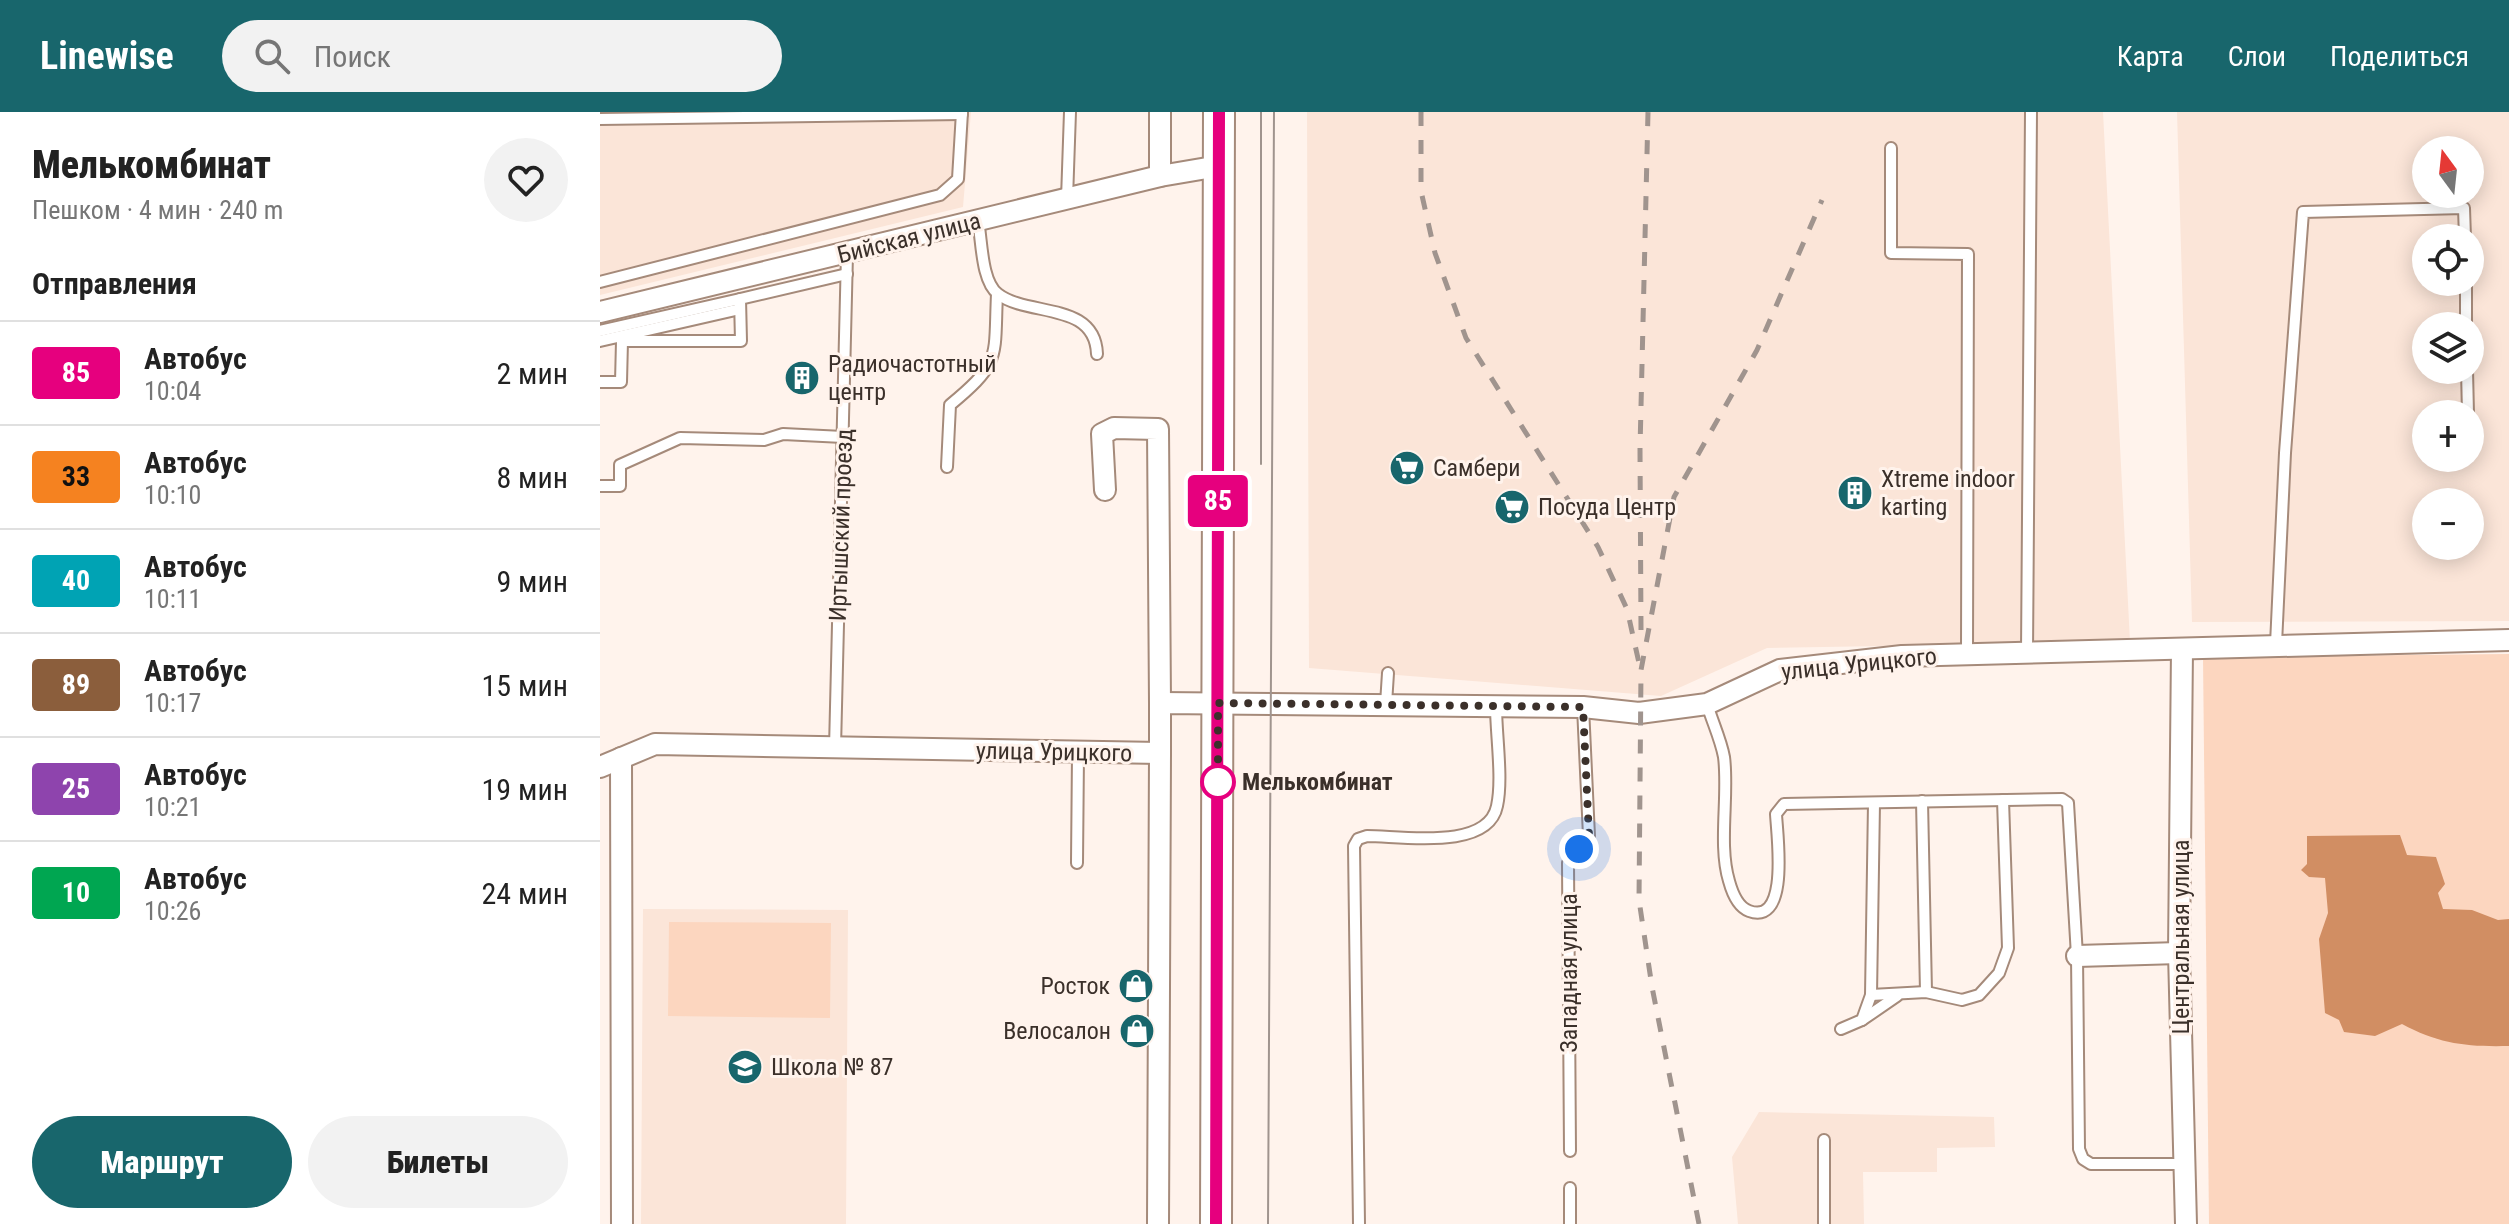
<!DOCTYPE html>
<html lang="ru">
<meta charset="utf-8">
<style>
body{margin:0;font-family:"Roboto Condensed",sans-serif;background:#f2f2f2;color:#222;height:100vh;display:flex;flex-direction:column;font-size:30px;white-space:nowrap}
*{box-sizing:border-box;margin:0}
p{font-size:26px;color:#767676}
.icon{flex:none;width:44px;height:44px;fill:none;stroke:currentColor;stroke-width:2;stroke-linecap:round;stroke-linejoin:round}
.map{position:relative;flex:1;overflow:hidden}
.panel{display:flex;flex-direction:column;background:#fff;width:600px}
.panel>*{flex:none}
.badge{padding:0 16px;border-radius:6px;font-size:28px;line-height:52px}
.needle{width:52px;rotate:345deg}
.buttons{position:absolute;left:1812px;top:24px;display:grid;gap:16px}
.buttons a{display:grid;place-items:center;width:72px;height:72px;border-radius:50%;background:#fff;box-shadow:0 4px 20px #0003;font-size:40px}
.you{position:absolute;width:40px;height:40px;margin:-20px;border:6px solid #fff;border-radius:50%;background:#1a73e8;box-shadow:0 0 0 12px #1a73e833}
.map>.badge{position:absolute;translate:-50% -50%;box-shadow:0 0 0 4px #fff}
h2{padding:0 32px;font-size:30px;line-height:72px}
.round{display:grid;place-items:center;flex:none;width:84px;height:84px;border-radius:42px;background:#f2f2f2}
.headline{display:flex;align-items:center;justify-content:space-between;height:136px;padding:0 32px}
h1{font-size:38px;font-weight:800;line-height:60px}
.primary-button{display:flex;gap:16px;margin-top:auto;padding:16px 32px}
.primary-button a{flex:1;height:92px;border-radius:48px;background:#18666c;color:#fff;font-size:32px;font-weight:800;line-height:92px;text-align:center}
.primary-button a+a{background:#f2f2f2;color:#222}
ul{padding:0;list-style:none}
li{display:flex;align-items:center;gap:24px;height:104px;padding:0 32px;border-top:2px solid #e0e0e0}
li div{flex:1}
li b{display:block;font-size:30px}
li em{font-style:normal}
li .badge{min-width:88px;font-weight:700;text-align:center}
header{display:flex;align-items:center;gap:48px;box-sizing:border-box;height:112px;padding:0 40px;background:#18666c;color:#fff}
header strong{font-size:38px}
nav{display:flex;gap:44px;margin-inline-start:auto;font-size:28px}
.search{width:560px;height:72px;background:#f2f2f2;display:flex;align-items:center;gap:20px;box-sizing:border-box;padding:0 28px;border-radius:44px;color:#767676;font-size:30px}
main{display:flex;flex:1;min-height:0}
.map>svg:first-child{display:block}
.built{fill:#fbe5d8;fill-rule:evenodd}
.green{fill:#fcd6bf}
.water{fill:#d18e63}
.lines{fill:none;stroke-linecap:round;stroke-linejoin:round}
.service-casing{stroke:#a58a7a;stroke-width:14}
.minor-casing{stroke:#a58a7a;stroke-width:24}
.primary-casing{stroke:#a58a7a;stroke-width:34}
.service{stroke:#fff;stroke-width:10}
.minor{stroke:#fff;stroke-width:20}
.primary{stroke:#fff;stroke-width:30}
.tram{stroke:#a0948e;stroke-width:2}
.rail{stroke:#a0948e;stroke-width:5;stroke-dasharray:14 14;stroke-linecap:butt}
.line-casing{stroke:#fff;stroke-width:18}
.line{stroke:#e6007e;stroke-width:12}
.walk{stroke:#3b302a;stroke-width:8;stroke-dasharray:0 14.4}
.stop-dot{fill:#fff;stroke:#e6007e;stroke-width:4}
.labels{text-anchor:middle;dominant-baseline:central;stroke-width:6;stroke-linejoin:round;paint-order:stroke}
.street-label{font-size:24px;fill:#3b302a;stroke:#fff3ec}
.poi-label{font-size:24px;fill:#3b302a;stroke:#fff3ec;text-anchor:start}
.stop-label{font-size:24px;font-weight:bold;fill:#3b302a;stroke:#fff3ec;text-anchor:start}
</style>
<header>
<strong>Linewise</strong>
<div class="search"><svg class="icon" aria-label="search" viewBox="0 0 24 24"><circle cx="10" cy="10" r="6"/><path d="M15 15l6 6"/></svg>Поиск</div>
<nav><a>Карта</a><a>Слои</a><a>Поделиться</a></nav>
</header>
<main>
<section class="panel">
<div class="headline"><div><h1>Мелькомбинат</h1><p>Пешком · 4 мин · 240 m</p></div><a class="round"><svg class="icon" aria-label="heart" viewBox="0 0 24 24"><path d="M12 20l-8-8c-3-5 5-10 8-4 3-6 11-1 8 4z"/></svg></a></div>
<h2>Отправления</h2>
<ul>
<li><span class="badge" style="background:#e6007e;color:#fff">85</span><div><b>Автобус</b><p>10:04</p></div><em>2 мин</em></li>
<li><span class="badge" style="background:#f58220;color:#111">33</span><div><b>Автобус</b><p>10:10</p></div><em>8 мин</em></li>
<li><span class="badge" style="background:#00a3b4;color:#fff">40</span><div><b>Автобус</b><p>10:11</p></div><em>9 мин</em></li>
<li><span class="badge" style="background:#8b5e3c;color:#fff">89</span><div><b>Автобус</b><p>10:17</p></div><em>15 мин</em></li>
<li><span class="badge" style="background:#8e44ad;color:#fff">25</span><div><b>Автобус</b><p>10:21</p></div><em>19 мин</em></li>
<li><span class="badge" style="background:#00a651;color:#fff">10</span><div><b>Автобус</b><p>10:26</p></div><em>24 мин</em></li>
</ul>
<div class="primary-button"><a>Маршрут</a><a>Билеты</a></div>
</section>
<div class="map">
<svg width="1909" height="1112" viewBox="0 0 1909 1112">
<rect width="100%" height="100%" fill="#fff3ec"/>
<g class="built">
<path d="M0,0H371L363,95L0,183Z"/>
<path d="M707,0H1503L1530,530L1167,536L1061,584L709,556Z"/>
<path d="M1577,0H1909V509L1592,510ZM1826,38H1870V82H1826ZM1826,126H1870V170H1826ZM1826,214H1870V258H1826ZM1826,302H1870V346H1826ZM1826,390H1870V434H1826Z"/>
<path d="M43,797L248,798L246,1112H41Z"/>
<path d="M1159,1000L1394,1005L1395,1035L1337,1036V1060H1263L1264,1112H1138L1132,1045Z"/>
</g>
<g class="green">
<path d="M1909,542V1112H1609L1603,545Z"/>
<path d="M69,810L231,811L230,906L68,904Z"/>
</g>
<path class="water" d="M1800,723L1807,743L1836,745L1845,772L1838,781L1843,797L1872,798L1898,808L1909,807V934C1867,935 1839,932 1802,912L1775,924L1744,920L1739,908L1725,901L1719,827L1728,801L1725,766L1709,765L1701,758L1707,752V724Z"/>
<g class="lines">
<defs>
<g id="service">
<path d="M0,7L362,2"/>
<path d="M1291,36V141L1368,142L1367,542"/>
<path d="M467,87L470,0"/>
<path d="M378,109C382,128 381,169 398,182C428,205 495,189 497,242"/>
<path d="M0,170L340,83L358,67L362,0"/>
<path d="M1866,170V214"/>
<path d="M0,219L140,187"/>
<path d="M0,229L140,197"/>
<path d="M1867,258L1868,302"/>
<path d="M0,270H21L22,229H141L140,187L247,162"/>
<path d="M347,355L350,293C402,250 394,246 397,182"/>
<path d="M0,374H20V353L80,326L164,328L183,322L243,325"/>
<path d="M1676,532L1685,341L1703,100L1864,96L1865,126"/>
<path d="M1427,541L1431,0"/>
<path d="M786,592L788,561"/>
<path d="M1107,592C1112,609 1121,628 1124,645C1129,683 1118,733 1129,769C1132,780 1138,795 1149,799C1190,814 1177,723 1176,702L1184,692L1462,687L1468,691L1477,844L1479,1037L1483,1047L1491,1052H1584"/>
<path d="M235,636L247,142"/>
<path d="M1322,689L1326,880"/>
<path d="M477,751L478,642"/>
<path d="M1271,883L1326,880L1362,888L1379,883L1399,861L1408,836L1403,688"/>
<path d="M1262,908L1297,884"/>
<path d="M1241,917L1262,908L1271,883L1274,691"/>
<path d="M970,1039L968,751L989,724L983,595"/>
<path d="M970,1076V1112"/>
<path d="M759,1112L754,734L758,727L767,724C801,724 888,739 897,694C903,667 896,623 896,594"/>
<path d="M1224,1112V1028"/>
</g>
<g id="minor">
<path d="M560,64V0"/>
<path d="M0,200L560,64L619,54"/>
<path d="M505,378L502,322L514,316L558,317L560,591"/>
<path d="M1582,537L1579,841L1586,1112"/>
<path d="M21,646L22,1112"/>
<path d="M0,655L55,632L560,641V591L983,595L1039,601L1107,592L1180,558L1302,544L1909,528"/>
<path d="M1477,844L1579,841"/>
<path d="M558,1112L560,641"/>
</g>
<path id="primary" d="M616,1112L619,0"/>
</defs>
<use href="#service" class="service-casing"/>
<use href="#minor" class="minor-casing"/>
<use href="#primary" class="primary-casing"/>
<use href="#service" class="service"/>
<use href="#minor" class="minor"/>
<use href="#primary" class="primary"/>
<g class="tram">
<path d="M661,0V352"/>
<path d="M668,1112L674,0"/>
</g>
<g class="rail">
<path d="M821,0V79L835,141L866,226L998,435L1027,497L1039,551"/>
<path d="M1041,518L1040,337L1048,0"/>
<path d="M1099,1112L1052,875L1039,788L1041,558L1074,385L1157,238L1222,88"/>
</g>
</g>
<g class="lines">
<defs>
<path id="line" d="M616,1112L619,0"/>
</defs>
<use href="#line" class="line-casing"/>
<use href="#line" class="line"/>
<path class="walk" d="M618,670V673V591L983,595L989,724L979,737"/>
</g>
<defs>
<symbol id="building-disc" viewBox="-11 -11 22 22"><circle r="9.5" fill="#18666c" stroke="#fff3ec"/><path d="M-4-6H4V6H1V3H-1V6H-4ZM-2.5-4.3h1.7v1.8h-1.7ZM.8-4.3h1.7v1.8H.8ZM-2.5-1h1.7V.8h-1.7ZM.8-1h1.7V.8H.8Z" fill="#fff"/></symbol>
<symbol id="supermarket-disc" viewBox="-11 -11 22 22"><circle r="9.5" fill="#18666c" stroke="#fff3ec"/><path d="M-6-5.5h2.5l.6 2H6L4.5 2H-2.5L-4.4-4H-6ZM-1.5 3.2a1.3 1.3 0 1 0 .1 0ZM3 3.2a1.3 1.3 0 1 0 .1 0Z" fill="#fff"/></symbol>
<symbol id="shop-disc" viewBox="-11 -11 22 22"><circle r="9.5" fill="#18666c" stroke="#fff3ec"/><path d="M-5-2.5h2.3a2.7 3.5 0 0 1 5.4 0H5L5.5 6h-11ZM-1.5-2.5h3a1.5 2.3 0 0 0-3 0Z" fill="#fff"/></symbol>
<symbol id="school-disc" viewBox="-11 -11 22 22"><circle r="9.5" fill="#18666c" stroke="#fff3ec"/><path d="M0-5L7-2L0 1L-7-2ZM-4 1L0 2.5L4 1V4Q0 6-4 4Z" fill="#fff"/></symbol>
</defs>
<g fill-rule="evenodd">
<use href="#building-disc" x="182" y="246" width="40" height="40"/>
<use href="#supermarket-disc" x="787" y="336" width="40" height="40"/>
<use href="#building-disc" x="1235" y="361" width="40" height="40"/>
<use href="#supermarket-disc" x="892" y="375" width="40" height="40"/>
<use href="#shop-disc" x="516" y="854" width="40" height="40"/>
<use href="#shop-disc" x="517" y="899" width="40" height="40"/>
<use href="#school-disc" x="125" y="935" width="40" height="40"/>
</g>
<circle class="stop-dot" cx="618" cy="670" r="16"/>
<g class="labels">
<g class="street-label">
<text transform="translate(309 126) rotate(-14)">Бийская улица</text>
<text transform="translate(241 413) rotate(-88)">Иртышский проезд</text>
<text transform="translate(1259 552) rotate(-6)">улица Урицкого</text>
<text transform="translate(454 640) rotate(1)">улица Урицкого</text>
<text transform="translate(1581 825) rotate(-90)">Центральная улица</text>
<text transform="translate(969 861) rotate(-90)">Западная улица</text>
</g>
<g class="poi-label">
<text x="228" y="252">Радиочастотный<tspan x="228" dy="28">центр</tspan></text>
<text x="833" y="356">Самбери</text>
<text x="1281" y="367">Xtreme indoor<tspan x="1281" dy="28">karting</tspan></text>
<text x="938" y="395">Посуда Центр</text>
<text x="510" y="874" text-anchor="end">Росток</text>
<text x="511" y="919" text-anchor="end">Велосалон</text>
<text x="171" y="955">Школа № 87</text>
</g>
<g class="stop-label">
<text x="642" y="670">Мелькомбинат</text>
</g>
</g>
</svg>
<div class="buttons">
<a><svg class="needle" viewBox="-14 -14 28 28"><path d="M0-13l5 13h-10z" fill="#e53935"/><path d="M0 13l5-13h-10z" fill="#767676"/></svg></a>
<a><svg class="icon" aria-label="locate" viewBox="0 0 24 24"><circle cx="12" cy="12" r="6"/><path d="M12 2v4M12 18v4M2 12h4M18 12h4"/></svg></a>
<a><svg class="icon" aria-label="layers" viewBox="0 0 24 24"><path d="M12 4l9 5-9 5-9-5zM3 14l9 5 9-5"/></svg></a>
<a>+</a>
<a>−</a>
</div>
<div class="you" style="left:979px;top:737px"></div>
<b class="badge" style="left:618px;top:389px;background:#e6007e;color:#fff">85</b>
</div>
</main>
